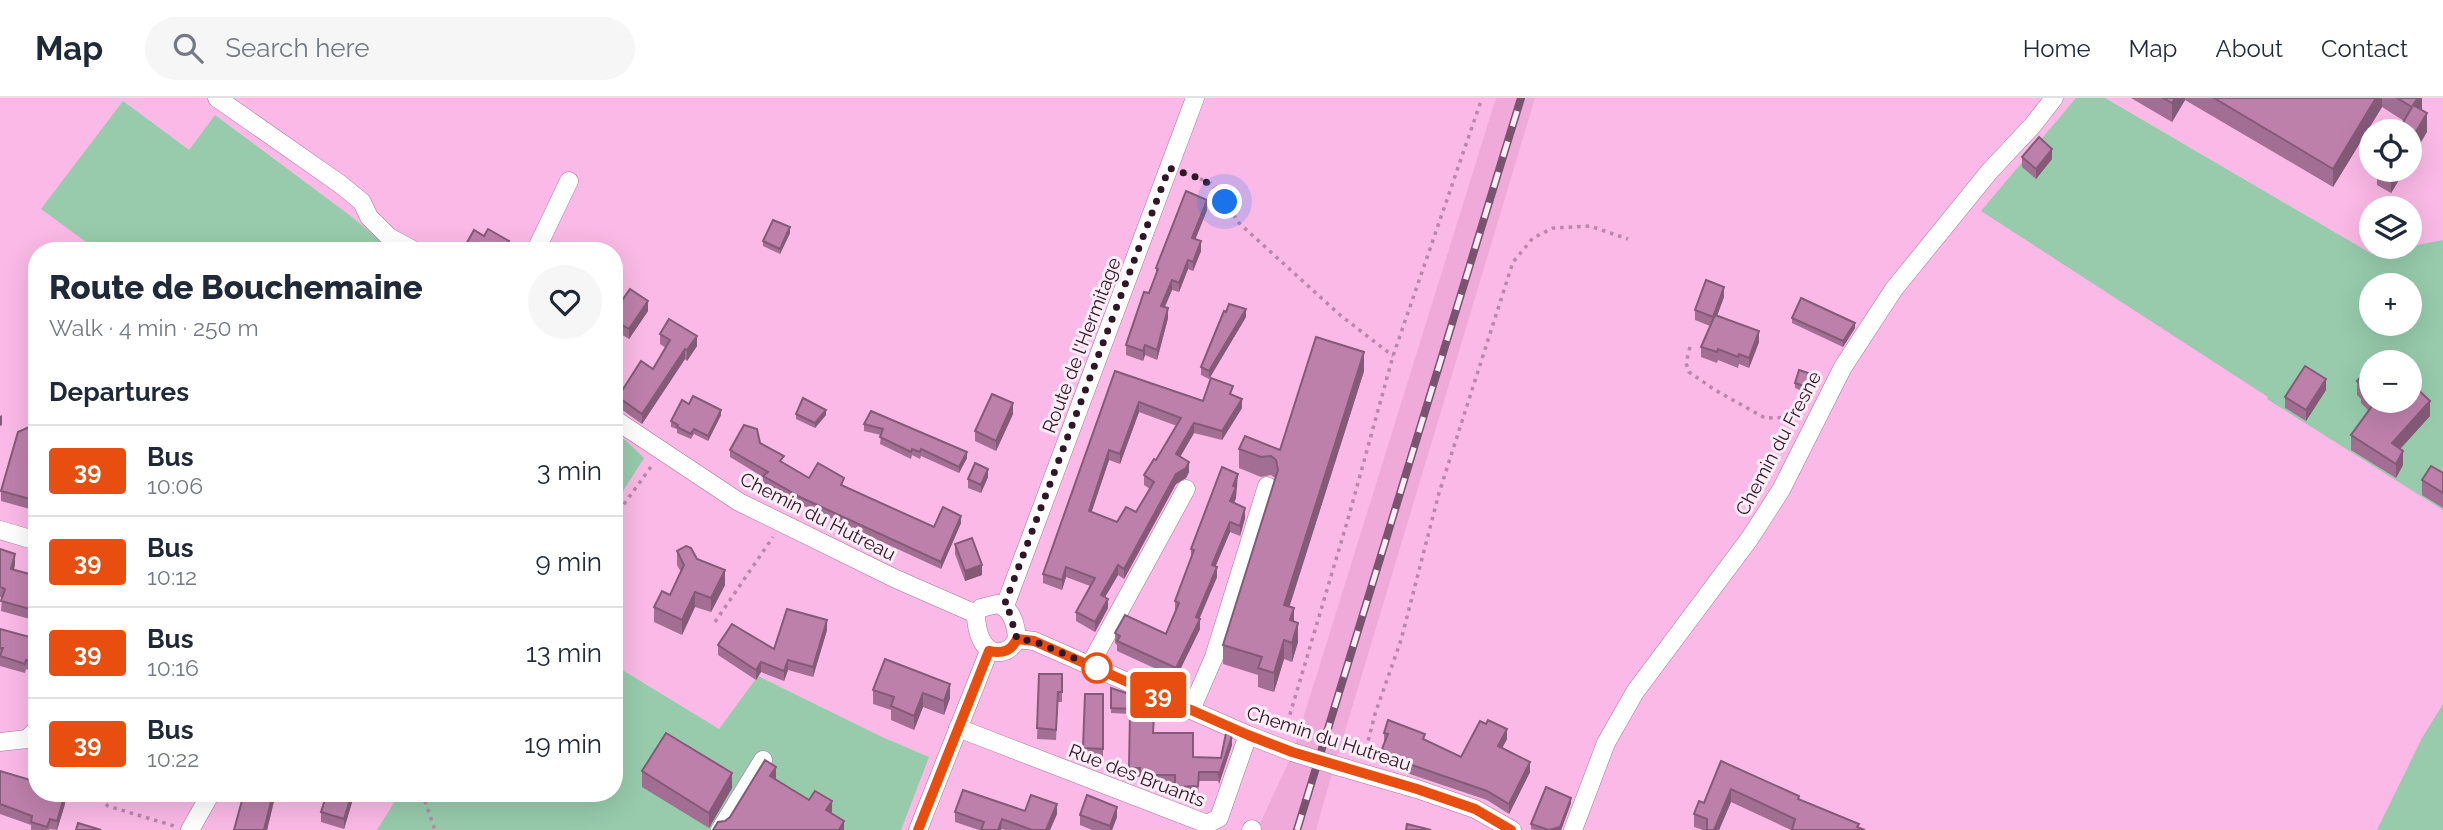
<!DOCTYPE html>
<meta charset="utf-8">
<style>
body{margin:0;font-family:Raleway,sans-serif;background:#f6f6f7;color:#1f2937;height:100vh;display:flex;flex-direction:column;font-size:26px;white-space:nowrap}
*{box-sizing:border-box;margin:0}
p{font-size:23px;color:#747a83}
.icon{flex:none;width:38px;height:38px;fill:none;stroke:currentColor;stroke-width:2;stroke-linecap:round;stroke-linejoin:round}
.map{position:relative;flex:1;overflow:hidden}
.sheet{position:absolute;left:28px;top:144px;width:595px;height:560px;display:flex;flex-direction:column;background:#fff;border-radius:28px;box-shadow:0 7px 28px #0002}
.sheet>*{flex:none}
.badge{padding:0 14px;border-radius:5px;font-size:24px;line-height:46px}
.controls{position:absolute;left:2359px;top:21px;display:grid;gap:14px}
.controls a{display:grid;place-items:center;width:63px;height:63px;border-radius:50%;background:#fff;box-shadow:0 7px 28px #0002;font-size:35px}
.you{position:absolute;width:35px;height:35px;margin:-18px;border:5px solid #fff;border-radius:50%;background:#1a73e8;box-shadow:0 0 0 10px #1a73e833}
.map>.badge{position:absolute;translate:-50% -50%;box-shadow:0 0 0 4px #fff}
h2{padding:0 21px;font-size:26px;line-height:63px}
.round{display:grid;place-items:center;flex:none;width:74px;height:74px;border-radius:37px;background:#f6f6f7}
.head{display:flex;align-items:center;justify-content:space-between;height:119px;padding:0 21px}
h1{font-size:33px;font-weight:800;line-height:52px}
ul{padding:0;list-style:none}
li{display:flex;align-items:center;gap:21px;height:91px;padding:0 21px;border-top:2px solid #e0e1e3}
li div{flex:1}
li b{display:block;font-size:26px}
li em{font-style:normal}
li .badge{min-width:77px;font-weight:700;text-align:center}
header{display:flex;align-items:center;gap:42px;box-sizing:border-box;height:98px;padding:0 35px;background:#fff;border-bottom:2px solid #e0e1e3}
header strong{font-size:33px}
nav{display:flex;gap:38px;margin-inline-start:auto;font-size:24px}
.search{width:490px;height:63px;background:#f6f6f7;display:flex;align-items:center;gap:18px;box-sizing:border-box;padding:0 24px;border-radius:38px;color:#747a83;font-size:26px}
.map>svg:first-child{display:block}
.built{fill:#efaada}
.green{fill:#97cbac;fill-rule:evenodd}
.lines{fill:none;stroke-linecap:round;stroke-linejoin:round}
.minor-casing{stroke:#ac719b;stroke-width:19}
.path{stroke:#ba86aa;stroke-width:3.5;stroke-dasharray:3.5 5;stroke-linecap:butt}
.minor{stroke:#fff;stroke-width:18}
.rail-casing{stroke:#7a536e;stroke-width:8}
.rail{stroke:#fbedf6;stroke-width:5;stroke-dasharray:16;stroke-linecap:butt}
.minor-bridge-casing{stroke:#ac719b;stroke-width:19;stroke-linecap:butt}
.minor-bridge{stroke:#fff;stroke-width:18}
.wall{fill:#a36e93;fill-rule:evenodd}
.shaded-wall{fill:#845a78}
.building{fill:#bd80ab;stroke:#845a78;stroke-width:2;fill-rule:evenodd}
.line-casing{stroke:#fff;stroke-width:16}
.line{stroke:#e84e0f;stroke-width:10}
.walk{stroke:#2f1728;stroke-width:7;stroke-dasharray:0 12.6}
.stop-dot{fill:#fff;stroke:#e84e0f;stroke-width:3.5}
.labels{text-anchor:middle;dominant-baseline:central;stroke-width:6;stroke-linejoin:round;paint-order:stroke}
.street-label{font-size:19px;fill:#2f1728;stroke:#fbedf6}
</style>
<header>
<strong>Map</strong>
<div class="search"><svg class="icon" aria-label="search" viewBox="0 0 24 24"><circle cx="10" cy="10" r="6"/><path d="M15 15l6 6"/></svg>Search here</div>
<nav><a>Home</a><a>Map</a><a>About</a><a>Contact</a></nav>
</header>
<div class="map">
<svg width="2443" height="732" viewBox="0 0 2443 732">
<rect width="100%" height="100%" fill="#fab9e6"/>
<g class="built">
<path d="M1496,0H1535L1336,663L1294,650Z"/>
<path d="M1291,659L1333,672L1316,732H1257Z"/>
</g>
<g class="green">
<path d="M2076,0H2105L2372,156L2443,142V412L2267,301L2268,299L1981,113ZM2371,187H2410V226H2371ZM2371,264H2410V303H2371Z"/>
<path d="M123,3L189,52L215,17L352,119L391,152H97L41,111Z"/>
<path d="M614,335L625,342L644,360L614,407Z"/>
<path d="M614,567L719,631L758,578L882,639L929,659L901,732H377L400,695H614Z"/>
<path d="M2443,606V732H2377L2422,640Z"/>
</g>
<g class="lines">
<defs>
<g id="minor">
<path d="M217,0L340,86L362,104L369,119L389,139L413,152"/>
<path d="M536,152L569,83"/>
<path d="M614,321L739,404L896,481L976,516"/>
<path d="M0,432L37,443"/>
<path d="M997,506C1012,510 1016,526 1017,541C1013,548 1009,553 1001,554C982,557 976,531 976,516L981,510Z"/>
<path d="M1005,508L1195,0"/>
<path d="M1017,541L1034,543L1248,637L1292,654"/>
<path d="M1090,567L1186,391"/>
<path d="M1191,612L1214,559L1267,388"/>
<path d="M958,630L1207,726L1219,720L1248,637"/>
<path d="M0,644L27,641L37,631"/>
<path d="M1334,667L1417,691L1475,711L1512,732"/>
<path d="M190,732L211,695"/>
<path d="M720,732L763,662"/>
<path d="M918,732L989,553"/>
<path d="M1251,732L1252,731"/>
<path d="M1573,732L1606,645L1635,594L1750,440L1781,392L1843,269L1894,191L1989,74L2033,27L2054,0"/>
</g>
</defs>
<use href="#minor" class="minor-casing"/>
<g class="path">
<path d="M1184,75L1208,84L1216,89L1239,125L1340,217L1393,258"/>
<path d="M1690,249L1686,265L1689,274L1715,292L1765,320L1801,319"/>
<path d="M614,420L653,366"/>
<path d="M715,524L773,439"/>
<path d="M1285,633L1348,421L1393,258L1482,0"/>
<path d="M1364,659L1375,616L1401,542L1439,395L1513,164L1533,140L1553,130L1590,128L1628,141"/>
<path d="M93,695L108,708L174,728"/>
<path d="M422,695L435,732"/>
</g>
<use href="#minor" class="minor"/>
<defs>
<path id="rail" d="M1297,732L1521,0"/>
</defs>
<use href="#rail" class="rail-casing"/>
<use href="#rail" class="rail"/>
<defs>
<path id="minor-bridge" d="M1292,654L1334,667"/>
</defs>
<use href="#minor-bridge" class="minor-bridge-casing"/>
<use href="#minor-bridge" class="minor-bridge"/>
</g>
<g class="wall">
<path d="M2131,0H2422V12L2427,34L2404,23L2382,9L2333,89L2185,2L2172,24Z"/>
<path d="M2022,59L2052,61L2036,81L2022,69Z"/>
<path d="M2377,72H2405L2391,95L2377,87Z"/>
<path d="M1207,112L1195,141L1201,153L1193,173L1188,171L1179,194L1172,192L1165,209L1168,220L1157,262L1145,257L1143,263L1126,257V247L1156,177V170Z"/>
<path d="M790,135L780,156L763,148V143Z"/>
<path d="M1724,199L1717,217L1759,244L1749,270L1739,266L1738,270L1718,262L1717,265L1701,259V249L1710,228L1695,222V212Z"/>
<path d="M614,200L621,204L648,213L629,241L619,235L614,243Z"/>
<path d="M1246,219L1209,281L1201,277V269Z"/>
<path d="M1792,220L1855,230L1843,249L1792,225Z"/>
<path d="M660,236L697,248L687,263L685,261L642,326L618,309V299L653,271L666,250L660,246Z"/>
<path d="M2371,271V303H2410L2430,318L2400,351L2403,367L2396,380L2351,352V337L2369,313L2361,305V301L2357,297V283Z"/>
<path d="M1115,273L1203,303L1233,297L1242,310L1222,342L1194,335L1180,359L1189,374L1186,380L1176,386L1124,481L1118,477L1105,499L1108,510L1095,534L1076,523V514L1090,488L1066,479L1062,492L1043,485V476ZM1139,314L1177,328L1156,362L1144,377V387L1150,391L1136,414L1117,424L1091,414L1109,362L1120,366Z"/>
<path d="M1364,273L1289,509L1294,523L1298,544L1292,564L1284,561L1274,594L1258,589V577L1223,566V547L1275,380L1271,377L1261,379L1239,370V351L1280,352Z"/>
<path d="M1817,284L1808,295L1795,290V285Z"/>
<path d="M2326,292L2306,323L2285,310V299Z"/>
<path d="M689,306L721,317L708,343L694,336L691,341L677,335V331L671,329V323Z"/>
<path d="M871,313L967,360L959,375L921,358L920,361L912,357L911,361L880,346L881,337L864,333V326Z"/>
<path d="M796,316L826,317L815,330L796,321Z"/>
<path d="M1013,316L996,353L975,343V333Z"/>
<path d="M37,331V413L1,403V393Z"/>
<path d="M760,345L784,365L809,380L844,387V388L934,429L961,425L941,471L802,407L763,385V379L730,359V352Z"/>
<path d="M2443,375V410L2422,397V382Z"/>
<path d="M988,379L981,395L968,390V381Z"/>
<path d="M1238,386L1236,390V400L1234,405L1245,420L1240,438L1230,434L1215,468L1217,479L1199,520L1200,531L1176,580L1117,553V547L1115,545V535L1166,536L1176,514L1175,513V503L1191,461V451Z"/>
<path d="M955,446L982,477L965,483L955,456Z"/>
<path d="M0,451L15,466L14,472L37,478V523L1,513L2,500L0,499Z"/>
<path d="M677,453L697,461L725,487L711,514L695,509L682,537L654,524V509L670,497L681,474L677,467Z"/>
<path d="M0,531L37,541L35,574L26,571L25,575L0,568Z"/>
<path d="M827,532L813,579L788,572L784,583L761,574L756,582L718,557V547L774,551Z"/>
<path d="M885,561L950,600L944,617L923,609L914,632L891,622V612L873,606V592Z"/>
<path d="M1039,576H1062V604H1058L1056,642L1037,641Z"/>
<path d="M1111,590L1135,598V616L1153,635L1193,659L1221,660L1232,647L1219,686L1218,683H1199L1198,697L1175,699V686H1140V679H1129L1130,616L1111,615Z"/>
<path d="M1085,596H1103V661L1083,660Z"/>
<path d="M1384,635L1425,642L1461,659L1507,641L1502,650L1530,674L1509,716L1487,702L1380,666V656L1384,644Z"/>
<path d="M1721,663L1799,701L1865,732H1791L1731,704L1719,732H1703L1694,729V716L1704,705Z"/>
<path d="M0,673L65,706L57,732L50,731L49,732H31V727L0,716Z"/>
<path d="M642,673L732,690L709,730L642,689Z"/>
<path d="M251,695H288L287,697L281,701L275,699L267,732H234Z"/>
<path d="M327,695H366L365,697L360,696L358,703L353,701L344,731L321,724V714Z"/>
<path d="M1571,705L1561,732H1534L1531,731V726Z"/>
<path d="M1025,713L1057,716L1050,732H1005L1002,731L1001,732H979L955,724V714Z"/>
<path d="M1080,717L1117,719L1112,732H1092L1080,727Z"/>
</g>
<g class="shaded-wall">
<path d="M2175,0H2185V2L2172,24V5Z"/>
<path d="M2376,0H2382V9L2333,89V71Z"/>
<path d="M2418,0H2422V13L2413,7Z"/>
<path d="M2427,15V34L2410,63V44Z"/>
<path d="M2052,51V61L2036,81V71Z"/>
<path d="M2393,72H2405L2391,95V76Z"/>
<path d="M1207,102V112L1192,150V140Z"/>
<path d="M790,129V135L780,156V151Z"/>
<path d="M509,143V152H504Z"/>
<path d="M1201,143V153L1193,173V164Z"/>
<path d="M1188,162V171L1179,194V185Z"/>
<path d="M1172,182V192L1161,217V208Z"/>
<path d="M1724,189V199L1713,229V219Z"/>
<path d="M648,203V213L629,241V231Z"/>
<path d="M1168,210V220L1157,262V252Z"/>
<path d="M1246,211V219L1209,281V273Z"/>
<path d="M619,225V235L614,243V233Z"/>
<path d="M1855,225V230L1843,249V243Z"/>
<path d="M1759,233V244L1749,270V260Z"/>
<path d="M697,238V248L687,263V252Z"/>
<path d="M1145,247V257L1143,263V253Z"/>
<path d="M685,251V261L642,326V316Z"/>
<path d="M1364,254V273L1284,526V507Z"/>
<path d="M1817,278V284L1808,295V289Z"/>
<path d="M2326,281V292L2306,323V312Z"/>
<path d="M1242,301V310L1222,342V333Z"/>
<path d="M2430,303V318L2392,360V345Z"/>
<path d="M1139,304V314L1120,366V356Z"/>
<path d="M1013,305V316L996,353V343Z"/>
<path d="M721,312V317L708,343V338Z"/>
<path d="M826,312V317L815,330V325Z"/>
<path d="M2,317V327L0,328V318Z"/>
<path d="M1194,325V335L1176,366V356Z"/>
<path d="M1109,352V362L1089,422V413Z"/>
<path d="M2403,353V367L2396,380V366Z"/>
<path d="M967,354V360L959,375V369Z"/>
<path d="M1189,364V374L1186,380L1176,386L1124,481V471L1176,376Z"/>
<path d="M988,371V379L981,395V387Z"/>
<path d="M1238,376L1236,400L1230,414V403L1233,388Z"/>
<path d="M1245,410V420L1240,438V428Z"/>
<path d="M961,418V425L941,471V464Z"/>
<path d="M1230,424V434L1212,477V467Z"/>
<path d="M15,456V466L11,481V471Z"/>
<path d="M982,467V477L965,483V473Z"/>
<path d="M1118,467V477L1101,506V497Z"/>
<path d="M1066,469V479L1062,492V482Z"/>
<path d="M1217,469V479L1196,529V519Z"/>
<path d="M725,472V487L711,514V500Z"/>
<path d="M695,494V509L682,537V522Z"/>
<path d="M1108,501V510L1095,534V524Z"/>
<path d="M1294,510V529L1290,522Z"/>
<path d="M1200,521V531L1176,580V570Z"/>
<path d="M827,522V532L813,579V569Z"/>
<path d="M1298,525V544L1292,564V545Z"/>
<path d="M1284,542V561L1274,594V575Z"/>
<path d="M788,562V572L784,583V573Z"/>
<path d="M761,564V574L756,582V572Z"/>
<path d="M950,586V600L944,617V603Z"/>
<path d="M923,595V609L914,632V618Z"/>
<path d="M1507,631V641L1498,658V648Z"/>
<path d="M1232,638V647L1219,686V677Z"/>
<path d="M1530,664V674L1509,716V706Z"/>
<path d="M776,669V688L770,678Z"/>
<path d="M732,675V690L709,730V715Z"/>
<path d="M1731,691V704L1719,732H1714Z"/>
<path d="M273,695H275V699L267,732H264Z"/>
<path d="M281,695H288L287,697L281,701Z"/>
<path d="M352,695H353V701L344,731V721Z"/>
<path d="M65,696V706L57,732V723Z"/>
<path d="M1571,700V705L1561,732H1549Z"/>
<path d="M832,703V723L826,712Z"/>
<path d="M1057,706V716L1050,732H1046Z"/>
<path d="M1117,709V719L1112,732H1110V728Z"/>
<path d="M1002,721L1001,732H998Z"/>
<path d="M844,723V732H839Z"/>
</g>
<g class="building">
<path d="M2163,0H2175L2172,5Z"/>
<path d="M2214,0H2376L2333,71Z"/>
<path d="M2397,0H2418L2413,7L2427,15L2410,44V33H2398L2412,9Z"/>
<path d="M2039,39L2052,51L2036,71L2022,59Z"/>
<path d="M2383,72H2393L2391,76Z"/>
<path d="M1186,93L1207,102L1192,140L1201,143L1193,164L1188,162L1179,185L1172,182L1161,208L1168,210L1157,252L1145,247L1143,253L1126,247L1144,194L1149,195L1158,171L1156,170Z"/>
<path d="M773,122L790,129L780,151L763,143Z"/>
<path d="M488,131L509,143L504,152H472L465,148L474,132L484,138Z"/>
<path d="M1706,182L1724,189L1713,219L1695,212Z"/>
<path d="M630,191L648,203L629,231L619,225L614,233V200L621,204Z"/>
<path d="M1801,200L1855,225L1843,243L1792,220Z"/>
<path d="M1229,206L1246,211L1209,273L1201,269L1224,213L1226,214Z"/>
<path d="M1715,217L1759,233L1749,260L1739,256L1738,259L1718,251L1717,254L1701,249Z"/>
<path d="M669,221L697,238L687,252L685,251L642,316L618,299L641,263L653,271L670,242L660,236Z"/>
<path d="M1316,239L1364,254L1284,507L1294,510L1290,522L1298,525L1292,545L1284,542L1274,575L1258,570L1262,559L1223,547L1278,372L1276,362L1271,358L1261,359L1239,351L1245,338L1280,352Z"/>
<path d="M2305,268L2326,281L2306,312L2285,299Z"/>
<path d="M2370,270L2371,271V300L2361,290L2363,288L2357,283Z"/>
<path d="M1799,272L1817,278L1808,289L1795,285Z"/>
<path d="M1115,273L1203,303L1211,280L1233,288L1230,296L1242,301L1222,333L1194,325L1176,356L1189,364L1186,370L1176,376L1124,471L1118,467L1101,497L1108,501L1095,524L1076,514L1095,480L1066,469L1062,482L1043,476ZM1139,304L1181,320L1156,362L1154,361L1144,377L1154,384L1136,414L1126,409L1117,424L1089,413L1109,352L1120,356Z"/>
<path d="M2410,284L2430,303L2392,345L2403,353L2396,366L2351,337L2375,304L2374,303H2410Z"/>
<path d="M992,296L1013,305L996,343L975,333Z"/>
<path d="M693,298L721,312L708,338L694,331L691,336L677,329L678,327L671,323L682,302L689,306Z"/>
<path d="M803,300L826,312L815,325L796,316Z"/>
<path d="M871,313L967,354L959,369L921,351L920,354L912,351L911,354L880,339L883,331L864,326Z"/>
<path d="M744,327L757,331L760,345L784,358L780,363L809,380L818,365L844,380L841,387L934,429L943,409L961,418L941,464L802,400L763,378L768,374L730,352Z"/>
<path d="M29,329L37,331V403L1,393L18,334Z"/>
<path d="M975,365L988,371L981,387L968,381Z"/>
<path d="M2431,368L2443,375V395L2422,382Z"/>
<path d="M1222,369L1238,376L1233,388L1236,389L1230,403L1245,410L1240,428L1230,424L1212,467L1217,469L1196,519L1200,521L1176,570L1117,543L1120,538L1115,535L1125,517L1166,536L1179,505L1175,503L1194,452L1191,451Z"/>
<path d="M972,440L982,467L965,473L955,446Z"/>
<path d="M686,448L691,450L697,461L725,472L711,500L695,494L682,522L654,509L662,493L670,497L684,467L677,453Z"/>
<path d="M0,451L15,456L11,471L37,478V513L1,503L5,491L0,489Z"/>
<path d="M787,511L827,522L813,569L788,562L784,573L761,564L756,572L718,547L732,526L774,551Z"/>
<path d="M0,531L37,541V558L35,564L26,562L25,566L0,558L3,550H0Z"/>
<path d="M885,561L950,586L944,603L923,595L914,618L891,608L894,599L873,592Z"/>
<path d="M1039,576H1062V594H1058L1056,632L1037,630Z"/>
<path d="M1111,590L1135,598V611L1111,610Z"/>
<path d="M1085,596H1103V651L1083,650Z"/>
<path d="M1130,616H1154L1153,635H1193V659L1221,660L1226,635L1232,638L1219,677L1218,674H1199L1198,688L1175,689V677H1140V670H1129Z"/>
<path d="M1388,622L1425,636L1423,641L1461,659L1480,623L1486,626L1488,622L1507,631L1498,648L1530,664L1509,706L1487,693L1380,656L1388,636L1384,635Z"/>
<path d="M666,635L732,675L709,715L642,673Z"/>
<path d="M765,662L776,669L770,678L809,702L815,693L832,703L826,712L844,723L839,732H713L718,724L725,723L730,719Z"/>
<path d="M1721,663L1799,698L1798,701L1859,726L1857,729L1865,732H1792L1795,721L1731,691L1714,732H1707V721L1694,716L1699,703L1704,705Z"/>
<path d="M0,673L37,684V695H62L65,696L57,723L50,721L47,729L31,724L32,718L0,706Z"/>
<path d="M1546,689L1571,700L1560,729L1549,732L1531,726Z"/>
<path d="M963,692L1025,713L1031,697L1057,706L1046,732H1032L1002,721L998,732H981L984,724L955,714Z"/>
<path d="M244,695L250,697L251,695H273L264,732H234Z"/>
<path d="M327,695H352L344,721L321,714Z"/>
<path d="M1087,697L1117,709L1110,728L1080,717Z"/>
<path d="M78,725L101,732H76Z"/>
<path d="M1407,726L1431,732H1406Z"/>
</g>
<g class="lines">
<defs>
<path id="line" d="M918,732L989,553C1003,556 1011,553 1017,541L1034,543L1248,637L1292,654L1417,691L1475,711L1511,732"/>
</defs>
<use href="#line" class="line-casing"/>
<use href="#line" class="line"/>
<path class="walk" d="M1097,570L1034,543L1017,541L1009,513L1004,508L1169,70C1196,80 1209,79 1225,104"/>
</g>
<circle class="stop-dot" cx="1097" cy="570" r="14"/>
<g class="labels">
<g class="street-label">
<text transform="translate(1081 247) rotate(-69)">Route de l'Hermitage</text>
<text transform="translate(1778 345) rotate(-62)">Chemin du Fresne</text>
<text transform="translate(818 418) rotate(27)">Chemin du Hutreau</text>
<text transform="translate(1329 640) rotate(18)">Chemin du Hutreau</text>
<text transform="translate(1137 677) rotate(21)">Rue des Bruants</text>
</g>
</g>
</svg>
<div class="controls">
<a><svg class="icon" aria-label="locate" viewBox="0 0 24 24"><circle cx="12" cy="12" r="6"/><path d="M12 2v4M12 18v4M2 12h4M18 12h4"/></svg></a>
<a><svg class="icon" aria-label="layers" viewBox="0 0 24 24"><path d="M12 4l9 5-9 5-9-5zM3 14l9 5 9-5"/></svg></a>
<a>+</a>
<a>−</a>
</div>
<div class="you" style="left:1225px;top:104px"></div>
<b class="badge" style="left:1158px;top:597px;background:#e84e0f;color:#fff">39</b>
<section class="sheet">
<div class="head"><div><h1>Route de Bouchemaine</h1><p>Walk · 4 min · 250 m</p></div><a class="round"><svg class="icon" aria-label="heart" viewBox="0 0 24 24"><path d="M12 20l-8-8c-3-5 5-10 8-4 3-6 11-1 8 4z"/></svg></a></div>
<h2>Departures</h2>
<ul>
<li><span class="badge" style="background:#e84e0f;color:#fff">39</span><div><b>Bus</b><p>10:06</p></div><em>3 min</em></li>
<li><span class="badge" style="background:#e84e0f;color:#fff">39</span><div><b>Bus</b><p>10:12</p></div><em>9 min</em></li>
<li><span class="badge" style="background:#e84e0f;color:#fff">39</span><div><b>Bus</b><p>10:16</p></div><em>13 min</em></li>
<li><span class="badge" style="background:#e84e0f;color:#fff">39</span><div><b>Bus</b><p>10:22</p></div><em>19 min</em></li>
</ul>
</section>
</div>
